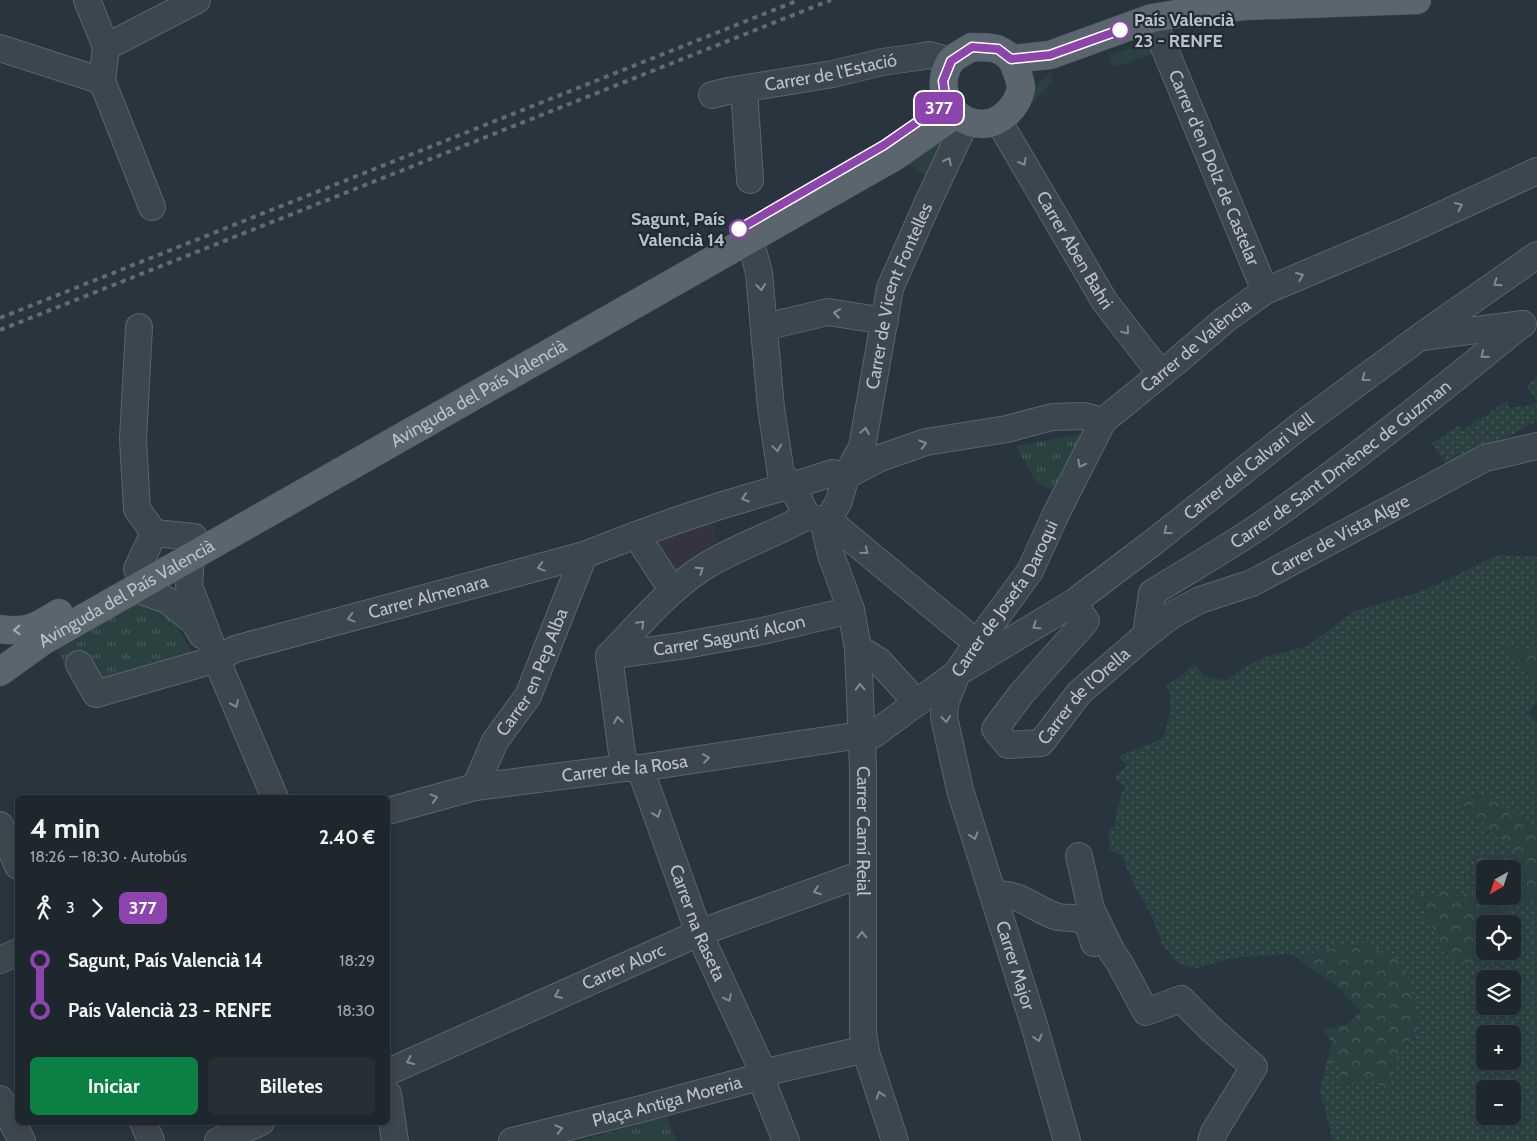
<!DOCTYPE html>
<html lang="es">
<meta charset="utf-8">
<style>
body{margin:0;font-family:Cabin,sans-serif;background:#262f36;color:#f1f3f6;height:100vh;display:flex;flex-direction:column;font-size:19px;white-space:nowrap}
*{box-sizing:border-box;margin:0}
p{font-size:16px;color:#a1a5aa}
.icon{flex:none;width:28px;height:28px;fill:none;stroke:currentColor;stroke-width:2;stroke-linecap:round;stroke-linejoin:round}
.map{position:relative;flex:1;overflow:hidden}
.sheet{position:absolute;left:15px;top:795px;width:375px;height:330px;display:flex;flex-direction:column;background:#1e272e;border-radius:8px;box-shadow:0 2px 8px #0003,0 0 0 1px #3c444a}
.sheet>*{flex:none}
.badge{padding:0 10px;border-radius:8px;font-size:18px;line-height:32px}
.needle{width:32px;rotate:219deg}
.buttons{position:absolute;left:1476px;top:860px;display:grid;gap:10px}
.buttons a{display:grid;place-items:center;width:45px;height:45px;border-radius:8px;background:#1e272e;box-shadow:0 2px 8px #0003,0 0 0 1px #3c444a;font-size:25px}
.map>.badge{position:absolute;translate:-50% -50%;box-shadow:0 0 0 2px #fff}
.legs{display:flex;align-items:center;gap:8px;height:55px;padding:0 15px;font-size:16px}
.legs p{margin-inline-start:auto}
.overview{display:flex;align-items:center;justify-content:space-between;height:85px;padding:0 15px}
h1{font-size:28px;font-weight:700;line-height:38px}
.button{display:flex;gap:10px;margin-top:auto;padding:10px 15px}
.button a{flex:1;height:58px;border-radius:8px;background:#0b8043;color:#fff;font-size:20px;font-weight:700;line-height:58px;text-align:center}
.button a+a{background:#262f36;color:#f1f3f6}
ul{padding:0 15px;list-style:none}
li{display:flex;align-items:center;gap:18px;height:50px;font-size:19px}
li i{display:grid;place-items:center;width:8px;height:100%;margin:0 6px;background:currentColor}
li i::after{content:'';width:12px;height:12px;margin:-6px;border:4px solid;border-radius:50%;background:#1e272e}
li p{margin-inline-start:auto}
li:first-child i{background:linear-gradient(#0000 50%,currentColor 0)}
li:last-child i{background:linear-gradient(currentColor 50%,#0000 0)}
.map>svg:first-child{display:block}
.medical{fill:#343440}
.grass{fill:url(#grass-dots);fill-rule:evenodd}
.forest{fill:url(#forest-crowns)}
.park{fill:url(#park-tufts)}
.garden{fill:#2b4140}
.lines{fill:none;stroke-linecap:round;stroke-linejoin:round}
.minor-casing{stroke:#5a646c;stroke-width:28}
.major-casing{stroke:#464f57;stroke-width:29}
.minor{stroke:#3c464e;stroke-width:26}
.major{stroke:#5a656e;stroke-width:28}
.rail{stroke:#5f6b75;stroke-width:4;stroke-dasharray:5 5;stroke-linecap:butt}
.oneway{stroke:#818a92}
.oneway2{stroke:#a6afb7}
.line-1-casing{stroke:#fff;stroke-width:11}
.line-1{stroke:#8e44ad;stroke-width:8}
.stop-1-dot{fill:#fff;stroke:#8e44ad;stroke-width:2.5}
.labels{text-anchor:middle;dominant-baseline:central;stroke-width:4.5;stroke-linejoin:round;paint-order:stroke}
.stop-label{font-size:18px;font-weight:bold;fill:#b9c1c9;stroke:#212b33;text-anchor:start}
.street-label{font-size:18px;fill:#b9c1c9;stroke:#212b33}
</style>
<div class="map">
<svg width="1537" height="1141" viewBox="0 0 1537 1141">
<defs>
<pattern id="grass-dots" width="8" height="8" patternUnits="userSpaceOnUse" patternTransform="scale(1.25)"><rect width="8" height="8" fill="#2b4140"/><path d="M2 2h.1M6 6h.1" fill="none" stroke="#485b5a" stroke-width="1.8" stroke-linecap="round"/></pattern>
<pattern id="forest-crowns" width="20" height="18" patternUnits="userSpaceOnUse" patternTransform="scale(1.25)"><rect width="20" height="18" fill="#2b4140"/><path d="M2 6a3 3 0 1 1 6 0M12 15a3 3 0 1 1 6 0" fill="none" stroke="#485b5a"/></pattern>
<pattern id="park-tufts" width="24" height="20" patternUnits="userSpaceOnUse" patternTransform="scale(1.25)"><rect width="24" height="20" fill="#2b4140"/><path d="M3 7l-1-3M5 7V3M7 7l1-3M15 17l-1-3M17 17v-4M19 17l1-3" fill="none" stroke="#485b5a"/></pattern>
</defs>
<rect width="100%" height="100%" fill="#28343e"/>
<path class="medical" d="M712,521L721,549L674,576L654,540Z"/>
<g class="grass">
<path d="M1537,377V421L1449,469L1432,443L1460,425L1463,430L1507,401L1510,408L1528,405L1537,402L1527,386Z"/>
<path d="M1498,555L1537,557V702L1528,713L1537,723V1141H1333L1320,1091L1326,1064L1338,1062L1368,1077L1386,1090L1397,1057L1420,1026L1362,942L1295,957L1289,954L1232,958L1194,969L1178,963L1161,943L1151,914L1134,885L1122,856L1109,850V827H1114L1121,793L1126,789L1115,777L1127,766L1118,756L1163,739C1168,723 1175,700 1166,685L1176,680L1194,664L1205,677L1227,680L1240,670L1262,658L1307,646L1355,611L1413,594L1445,581ZM1485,869H1512V896H1485ZM1485,924H1512V951H1485ZM1485,979H1512V1006H1485ZM1485,1034H1512V1061H1485ZM1485,1089H1512V1116H1485Z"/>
</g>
<g class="forest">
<path d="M1504,647L1537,649V680Z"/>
<path d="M1491,794L1537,833V901L1522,903L1500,918L1486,916L1473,964L1451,961L1415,895L1454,891L1480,897L1485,889V896H1512V869H1485V873L1474,856L1517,855L1456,799Z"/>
<path d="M1362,942L1405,964L1420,1026L1397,1057L1387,1091L1368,1077L1342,1087L1338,1062L1326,1064L1332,1042L1323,1030L1348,1024L1361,1011L1340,989L1295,957Z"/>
</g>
<g class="park">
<path d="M1079,434L1085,436L1060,493L1036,483L1016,446Z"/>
<path d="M133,600L157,601L176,624L194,657L101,687L79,665L66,670L56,646Z"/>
<path d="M666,1117L677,1141H579Z"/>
</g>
<g class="garden">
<path d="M1150,42L1158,53L1113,67L1109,55Z"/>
<path d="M1050,71L1053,81L1029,107L1037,85Z"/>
<path d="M940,135L948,137L931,179L905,162Z"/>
</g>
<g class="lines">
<defs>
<g id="minor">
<path d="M87,0L106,47L102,81L152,207"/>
<path id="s1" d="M1152,18L1265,291"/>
<path d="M106,47L197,0"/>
<path d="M0,48L102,81"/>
<path d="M744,89L750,180"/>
<path id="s2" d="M712,95L728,91L833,74L882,62L918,57L929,55L951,61"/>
<path id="s3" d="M998,120L1105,302L1161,374"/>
<path d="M750,239L759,273L771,408L781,474L792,486"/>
<path d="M139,327L133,439L137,509L154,533"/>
<path d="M765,327L828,312L885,321"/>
<path d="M1422,337L1523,324"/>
<path id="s4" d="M846,476L832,473L792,486L807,516L823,521L828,520L839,501L846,476L862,447L890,288L929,200L966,121"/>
<path d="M846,476L880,458L926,442L1007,429L1052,417L1084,416L1103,421"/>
<path d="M828,520L977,643"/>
<path id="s5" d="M823,521L831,555L851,610L858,648L863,768V1032L866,1052L895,1141"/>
<path d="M154,533L194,537"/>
<path d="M636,535L673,591"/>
<path d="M191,558L189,586L223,675L275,798"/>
<path d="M137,569L154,533"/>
<path d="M137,589L167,600L194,622L202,635"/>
<path id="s6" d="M1073,603L1086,621L1022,693L995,729L1008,745L1041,743L1079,693L1146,635L1172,615L1200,600L1252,583L1485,458L1537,446"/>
<path id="s7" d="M1146,635L1152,593C1189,570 1228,548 1264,523C1353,461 1438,393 1522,324"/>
<path d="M858,648L879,661L917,703"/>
<path id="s8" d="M609,656L680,646L758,632L851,610"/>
<path d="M609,656C638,626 666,592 701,569C734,547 773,536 807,516"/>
<path d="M609,656L624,768"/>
<path id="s9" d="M79,664L96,694L217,659L235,649L584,555C635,535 687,515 740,500C757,495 774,489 792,486"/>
<path id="s10" d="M962,670L1073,603L1151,544L1305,422L1420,337L1537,255"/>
<path id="s11" d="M957,673L945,704L944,717L960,790L1035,1028L1067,1141"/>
<path id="s12" d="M640,768L699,933L759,1063L766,1091L786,1141"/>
<path id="s13" d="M475,787L495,741L528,696L584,555"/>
<path id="s14" d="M388,811L475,787L624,768H640L854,736L873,735L957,673L977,643L1030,571L1055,516L1103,421L1178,360L1226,319L1265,291L1402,233L1537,171"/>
<path d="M0,825L18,866"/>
<path d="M1079,856L1091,909L1112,952L1119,962L1146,1012L1181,999L1212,1030L1254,1067L1214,1132L1211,1141"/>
<path d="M993,894C1024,894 1030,907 1055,916C1065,920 1075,915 1085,922C1090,927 1092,937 1094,943"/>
<path d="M0,960L18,952"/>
<path id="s15" d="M388,1072L699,933L862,874"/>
<path d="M388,1094L395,1141"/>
<path d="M0,1099L22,1141"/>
<path d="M143,1122L151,1141"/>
<path d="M218,1141L261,1122"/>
<path id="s16" d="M512,1141L637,1110L748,1080L775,1070L853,1052H866"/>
</g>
<g id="major">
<path d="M972,47C980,48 992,46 999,50C1002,51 1009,56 1011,59C1014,63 1022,84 1021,88C1018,106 1001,124 982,124C950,123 934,88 950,62C954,56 966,51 972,47Z"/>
<path d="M1011,59L1050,55L1152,18L1196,11L1245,6L1417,0"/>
<path d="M0,629C28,633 36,627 59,613"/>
<path id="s17" d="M0,672L43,641L894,157L956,114"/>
</g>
</defs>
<use href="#minor" class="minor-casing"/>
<use href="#major" class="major-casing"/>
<use href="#minor" class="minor"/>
<use href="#major" class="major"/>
<g class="rail">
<path d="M0,318L799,0"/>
<path d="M0,330L831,0"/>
</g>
</g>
<defs><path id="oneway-chevron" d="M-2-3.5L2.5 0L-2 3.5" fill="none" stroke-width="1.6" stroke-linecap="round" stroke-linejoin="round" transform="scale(1.25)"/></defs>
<g class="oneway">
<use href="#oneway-chevron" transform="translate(948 161) rotate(-64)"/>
<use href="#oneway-chevron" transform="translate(1023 162) rotate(61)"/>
<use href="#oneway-chevron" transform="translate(1459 206) rotate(-25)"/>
<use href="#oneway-chevron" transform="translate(1300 276) rotate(-23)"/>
<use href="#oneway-chevron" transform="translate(1497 283) rotate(145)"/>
<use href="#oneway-chevron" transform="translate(761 287) rotate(84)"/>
<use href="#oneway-chevron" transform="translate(837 313) rotate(-172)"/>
<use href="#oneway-chevron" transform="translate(1126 331) rotate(51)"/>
<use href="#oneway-chevron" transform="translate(1484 355) rotate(140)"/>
<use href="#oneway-chevron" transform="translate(1365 378) rotate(143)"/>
<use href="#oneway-chevron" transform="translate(865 431) rotate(-80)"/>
<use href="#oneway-chevron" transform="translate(923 444) rotate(-16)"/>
<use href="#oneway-chevron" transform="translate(777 448) rotate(82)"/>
<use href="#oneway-chevron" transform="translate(1081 464) rotate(117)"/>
<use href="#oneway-chevron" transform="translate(745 498) rotate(163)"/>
<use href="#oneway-chevron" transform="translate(1167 531) rotate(142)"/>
<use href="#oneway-chevron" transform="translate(865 551) rotate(39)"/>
<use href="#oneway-chevron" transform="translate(541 567) rotate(165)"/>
<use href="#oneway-chevron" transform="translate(700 570) rotate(-35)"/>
<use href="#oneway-chevron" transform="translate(351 618) rotate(165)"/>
<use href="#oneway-chevron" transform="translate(641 624) rotate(-46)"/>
<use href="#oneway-chevron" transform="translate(1036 626) rotate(148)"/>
<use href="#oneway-chevron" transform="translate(860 687) rotate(-93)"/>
<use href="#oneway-chevron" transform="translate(235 704) rotate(67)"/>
<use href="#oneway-chevron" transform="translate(946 719) rotate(83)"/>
<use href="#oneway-chevron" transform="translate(618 720) rotate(-98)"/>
<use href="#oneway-chevron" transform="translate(706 758) rotate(-8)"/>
<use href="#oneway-chevron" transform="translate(434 798) rotate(-15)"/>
<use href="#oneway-chevron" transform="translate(657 814) rotate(71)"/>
<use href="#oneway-chevron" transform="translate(974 836) rotate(73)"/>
<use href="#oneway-chevron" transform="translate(817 891) rotate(160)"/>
<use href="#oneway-chevron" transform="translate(862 935) rotate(-90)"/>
<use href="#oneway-chevron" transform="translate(558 995) rotate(156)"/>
<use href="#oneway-chevron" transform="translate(728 998) rotate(65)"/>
<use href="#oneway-chevron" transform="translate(1038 1038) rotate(75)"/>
<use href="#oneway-chevron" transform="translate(410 1061) rotate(156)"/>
<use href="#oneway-chevron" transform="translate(880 1095) rotate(-108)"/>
<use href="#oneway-chevron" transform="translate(559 1129) rotate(-14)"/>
</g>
<use class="oneway2" href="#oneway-chevron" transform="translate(17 630) rotate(177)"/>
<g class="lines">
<defs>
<path id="line-1" d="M739,229L884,145L946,102L943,81L951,61L972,47L998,49L1011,59L1050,55L1120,30"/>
</defs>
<use href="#line-1" class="line-1-casing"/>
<use href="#line-1" class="line-1"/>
</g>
<g class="stop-1-dot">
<circle cx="1120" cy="30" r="9"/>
<circle cx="739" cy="229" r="9"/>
</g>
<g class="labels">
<g class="stop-label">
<text x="1134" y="20">País Valencià<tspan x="1134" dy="21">23 - RENFE</tspan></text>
<text x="725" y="219" text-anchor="end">Sagunt, País<tspan x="725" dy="21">Valencià 14</tspan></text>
</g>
<g class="street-label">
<text stroke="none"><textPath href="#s2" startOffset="121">Carrer de l'Estació</textPath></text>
<text stroke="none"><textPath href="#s1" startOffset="162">Carrer d'en Dolz de Castelar</textPath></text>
<text stroke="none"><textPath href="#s3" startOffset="151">Carrer Aben Bahri</textPath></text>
<text stroke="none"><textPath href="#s4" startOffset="349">Carrer de Vicent Fontelles</textPath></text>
<text stroke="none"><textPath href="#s14" startOffset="1008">Carrer de València</textPath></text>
<text stroke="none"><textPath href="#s17" startOffset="554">Avinguda del País Valencià</textPath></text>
<text stroke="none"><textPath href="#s7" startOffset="271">Carrer de Sant Dmènec de Guzman</textPath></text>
<text stroke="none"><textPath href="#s10" startOffset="352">Carrer del Calvari Vell</textPath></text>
<text stroke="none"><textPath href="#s6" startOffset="588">Carrer de Vista Algre</textPath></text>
<text stroke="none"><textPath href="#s17" startOffset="149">Avinguda del País Valencià</textPath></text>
<text stroke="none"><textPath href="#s14" startOffset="685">Carrer de Josefa Daroqui</textPath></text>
<text stroke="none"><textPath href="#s9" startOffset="381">Carrer Almenara</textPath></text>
<text stroke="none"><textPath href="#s8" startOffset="122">Carrer Saguntí Alcon</textPath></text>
<text stroke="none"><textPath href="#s13" startOffset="129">Carrer en Pep Alba</textPath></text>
<text stroke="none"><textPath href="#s6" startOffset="281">Carrer de l'Orella</textPath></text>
<text stroke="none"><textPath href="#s14" startOffset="241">Carrer de la Rosa</textPath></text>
<text stroke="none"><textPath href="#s5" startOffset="315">Carrer Camí Reial</textPath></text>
<text stroke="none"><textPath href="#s12" startOffset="165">Carrer na Raseta</textPath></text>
<text stroke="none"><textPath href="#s11" startOffset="305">Carrer Major</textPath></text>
<text stroke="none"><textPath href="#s15" startOffset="258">Carrer Alorc</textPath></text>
<text stroke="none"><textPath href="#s16" startOffset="160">Plaça Antiga Moreria</textPath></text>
</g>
</g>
</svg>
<div class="buttons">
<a><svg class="needle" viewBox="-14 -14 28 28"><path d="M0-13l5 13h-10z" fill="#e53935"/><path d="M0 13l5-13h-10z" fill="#a1a5aa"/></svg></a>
<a><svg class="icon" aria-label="locate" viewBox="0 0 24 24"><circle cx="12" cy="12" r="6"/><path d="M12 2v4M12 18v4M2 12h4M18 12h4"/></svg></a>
<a><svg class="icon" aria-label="layers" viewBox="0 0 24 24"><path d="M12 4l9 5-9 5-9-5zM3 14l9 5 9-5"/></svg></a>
<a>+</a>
<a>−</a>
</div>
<b class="badge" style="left:939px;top:108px;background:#8e44ad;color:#fff">377</b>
<section class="sheet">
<div class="overview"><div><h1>4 min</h1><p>18:26 – 18:30 · Autobús</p></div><b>2.40 €</b></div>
<div class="legs"><svg class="icon" aria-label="walk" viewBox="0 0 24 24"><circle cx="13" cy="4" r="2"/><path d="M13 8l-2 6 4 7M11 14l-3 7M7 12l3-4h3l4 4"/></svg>3<svg class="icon" aria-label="forward" viewBox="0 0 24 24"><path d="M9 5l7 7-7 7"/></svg><b class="badge" style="background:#8e44ad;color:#fff">377</b></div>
<ul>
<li><i style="color:#8e44ad"></i><b>Sagunt, País Valencià 14</b><p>18:29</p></li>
<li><i style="color:#8e44ad"></i><b>País Valencià 23 - RENFE</b><p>18:30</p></li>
</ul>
<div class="button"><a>Iniciar</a><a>Billetes</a></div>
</section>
</div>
